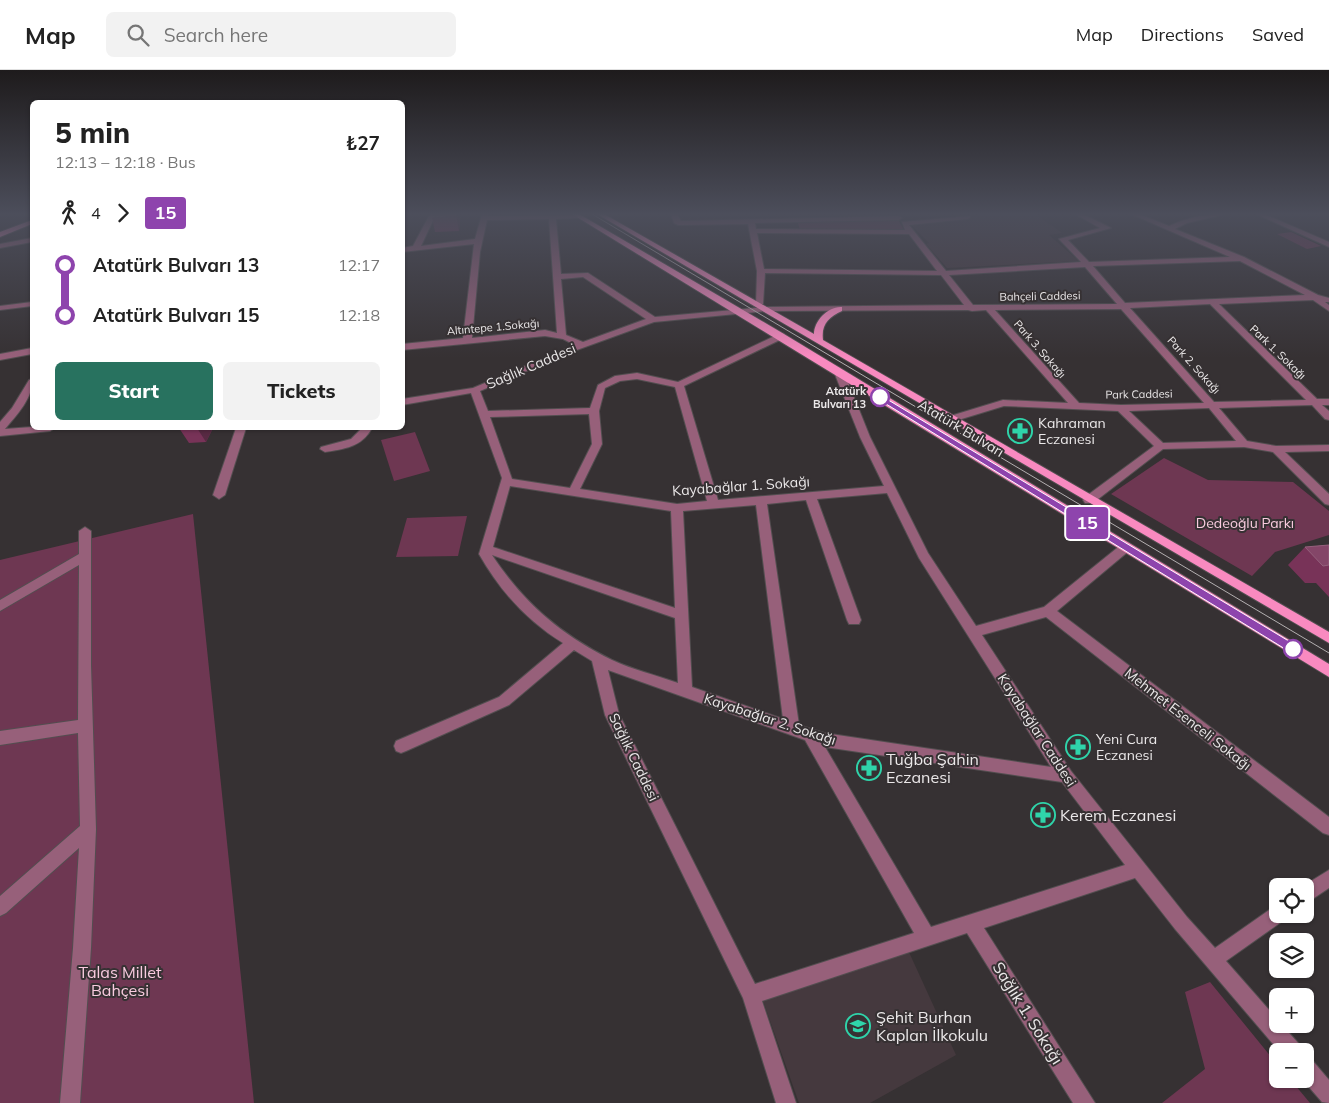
<!DOCTYPE html>
<meta charset="utf-8">
<style>
body{margin:0;font-family:Mulish,sans-serif;background:#f2f2f2;color:#222;height:100vh;display:flex;flex-direction:column;font-size:19px;white-space:nowrap}
*{box-sizing:border-box;margin:0}
p{font-size:16px;color:#767676}
.icon{flex:none;width:28px;height:28px;fill:none;stroke:currentColor;stroke-width:2;stroke-linecap:round;stroke-linejoin:round}
.map{position:relative;flex:1;overflow:hidden}
.panel{position:absolute;left:30px;top:30px;width:375px;height:330px;display:flex;flex-direction:column;background:#fff;border-radius:8px;box-shadow:0 1px 4px #0004}
.panel>*{flex:none}
.badge{padding:0 10px;border-radius:4px;font-size:18px;line-height:32px}
.buttons{position:absolute;left:1269px;top:808px;display:grid;gap:10px}
.buttons a{display:grid;place-items:center;width:45px;height:45px;border-radius:8px;background:#fff;box-shadow:0 1px 4px #0004;font-size:25px}
.map>.badge{position:absolute;translate:-50% -50%;box-shadow:0 0 0 2px #fff}
.legs{display:flex;align-items:center;gap:8px;height:55px;padding:0 25px;font-size:16px}
.legs p{margin-inline-start:auto}
.head{display:flex;align-items:center;justify-content:space-between;height:85px;padding:0 25px}
h1{font-size:28px;font-weight:800;line-height:38px}
.primary-button{display:flex;gap:10px;margin-top:auto;padding:10px 25px}
.primary-button a{flex:1;height:58px;border-radius:8px;background:#28725f;color:#fff;font-size:20px;font-weight:800;line-height:58px;text-align:center}
.primary-button a+a{background:#f2f2f2;color:#222}
ul{padding:0 25px;list-style:none}
li{display:flex;align-items:center;gap:18px;height:50px;font-size:19px}
li i{display:grid;place-items:center;width:8px;height:100%;margin:0 6px;background:currentColor}
li i::after{content:'';width:12px;height:12px;margin:-6px;border:4px solid;border-radius:50%;background:#fff}
li p{margin-inline-start:auto}
li:first-child i{background:linear-gradient(#0000 50%,currentColor 0)}
li:last-child i{background:linear-gradient(currentColor 50%,#0000 0)}
header{display:flex;align-items:center;gap:30px;box-sizing:border-box;height:70px;padding:0 25px;background:#fff;border-bottom:1px solid #e0e0e0}
header strong{font-size:24px}
nav{display:flex;gap:28px;margin-inline-start:auto;font-size:18px}
.search{width:350px;height:45px;background:#f2f2f2;display:flex;align-items:center;gap:12px;box-sizing:border-box;padding:0 18px;border-radius:8px;color:#767676;font-size:19px}
.map>svg:first-child{display:block}
.built{fill:#45393e}
.green{fill:#6e3752}
.lines{fill:none;stroke-linecap:round;stroke-linejoin:round}
.minor-casing{stroke:#534e50;stroke-width:2}
.major-casing{stroke:#534e50;stroke-width:2}
.minor{fill:#97607a;fill-rule:evenodd}
.major{fill:#f98ac0;fill-rule:evenodd}
.tram{stroke:#b3afb0;stroke-width:1}
.wall{fill:#783358}
.shaded-wall{fill:#582a43}
.building{fill:#844668;stroke:#94607c}
.line-1{fill:#8e44ad;stroke:#fff}
.stop-1-dot{fill:#fff;stroke:#8e44ad;stroke-width:2.5}
.labels{text-anchor:middle;dominant-baseline:central;stroke-width:4;stroke-linejoin:round;paint-order:stroke}
.far-street-label{font-size:11px;fill:#ebe8e9;stroke:#363133}
.far-stop-label{font-size:11px;font-weight:bold;fill:#ebe8e9;stroke:#363133;text-anchor:end}
.street-label{font-size:14px;fill:#ebe8e9;stroke:#363133}
.poi-label{font-size:14px;fill:#ebe8e9;stroke:#363133;text-anchor:start}
.park-label{font-size:14px;fill:#f9cbdf;stroke:#363133}
.near-poi-label{font-size:16px;fill:#ebe8e9;stroke:#363133;text-anchor:start}
.near-park-label{font-size:16px;fill:#f9cbdf;stroke:#363133}
.near-street-label{font-size:16px;fill:#ebe8e9;stroke:#363133}
</style>
<header>
<strong>Map</strong>
<div class="search"><svg class="icon" aria-label="search" viewBox="0 0 24 24"><circle cx="10" cy="10" r="6"/><path d="M15 15l6 6"/></svg>Search here</div>
<nav><a>Map</a><a>Directions</a><a>Saved</a></nav>
</header>
<div class="map">
<svg width="1329" height="1033" viewBox="0 0 1329 1033">
<rect width="100%" height="100%" fill="#363133"/>
<g class="built">
<path d="M976,144H1035L1062,163L1049,165L1079,191L947,198L926,174L929,173L909,153L978,146Z"/>
<path d="M908,880L956,985L870,1033H799L762,928Z"/>
</g>
<g class="green">
<path d="M897,148L904,160H800L797,150Z"/>
<path d="M1291,162L1321,176L1307,179L1277,164Z"/>
<path d="M415,362L430,401L394,411L381,370Z"/>
<path d="M1164,388L1208,410L1293,412L1329,441V465L1275,482L1252,506L1111,424Z"/>
<path d="M193,444L254,1033H0V490Z"/>
<path d="M467,446L458,486L396,487L407,448Z"/>
<path d="M1210,912L1277,994L1278,1009H1290L1310,1033H1162L1205,999L1185,922Z"/>
</g>
<g class="lines">
<defs>
<g id="minor">
<path d="M430,144H436L421,176L475,169L482,144H488V146L580,145V147L578,148L556,149L561,204L588,203L655,247L766,237L964,235L941,205L765,203L763,234L756,236L757,201L748,154L678,155L674,153L671,144H677L681,151L899,146L902,148L899,150L755,153L756,159L905,160L902,152L970,146V148L968,149L909,155L946,201L1081,192L1059,169L1100,158L1075,144H1083L1111,158L1068,170L1089,192L1230,187L1131,144H1139L1169,156C1186,148 1204,144 1223,144L1222,145L1187,153L1175,159L1244,187L1318,225L1329,228V232H1325L1329,235V241L1313,230L1219,234L1317,329H1329V335H1322L1329,341V350L1325,349L1312,335L1219,338L1247,371L1276,376L1329,375V381L1285,382L1329,424V435L1325,434L1273,382L1244,377L1163,379L1093,433H1085L1083,430L1085,427L1154,376L1118,341L1004,336L955,351H947V347L1003,330L1068,333L986,240L972,241L968,240L766,241L654,252L574,281L480,321L488,341L590,338L598,315L615,306L637,303L678,312L781,263L784,264V268L684,316L718,430L884,416L860,367L834,302L839,299L844,302L870,367L928,483L976,556L1044,537L1122,474H1130L1132,477L1130,480L1057,541L1329,747V765L1323,763L1046,547L982,565L1071,701L1187,847L1215,878L1272,838L1278,835V844H1287L1284,850L1226,891L1278,950V954H1281L1299,974L1302,981H1279L1175,859L1135,808L984,858L1095,1033H1073L967,863L762,931L796,1033H776L743,928L605,645L592,591L574,580L509,635L406,681L401,683L396,681L394,676L396,671L499,627L563,573C527,551 500,521 479,484L502,408L471,323L402,335V329L473,318L575,275L563,269L545,266L402,280V274L463,268L474,174L402,182V178L413,176ZM549,149L557,263L545,260L472,268L480,182L487,150ZM757,163L909,164L937,201L764,199ZM1240,191L1305,225L1125,233L1093,196ZM1085,197L1117,234L973,235L949,205ZM583,207L646,249L583,272L566,265L561,209ZM1210,234L1306,330L1214,332L1130,238ZM1121,239L1204,333L1121,335L1079,333L995,240ZM637,309L675,317L707,431L677,434L580,419L602,374L599,341L605,318L620,311ZM1209,338L1236,371L1163,373L1129,341ZM589,344L592,374L570,418L512,409L490,347ZM510,416L671,441L675,538L493,477ZM887,423L919,488L1051,697L824,663L799,655L767,434L806,430L847,550L849,554H859L861,550L817,429ZM756,435L783,649L692,617L683,441ZM492,485L675,548L678,613C656,605 633,600 612,590C560,564 524,533 492,485ZM608,600L805,670L914,863L755,914L619,644ZM825,677L1062,712L1125,795L931,857Z"/>
<path d="M1256,144H1264L1329,172V177Z"/>
<path d="M32,168V172L0,178V174Z"/>
<path d="M32,232V236L0,240V236Z"/>
<path d="M32,278V284L0,290V284Z"/>
<path d="M32,309C34,327 16,346 5,359L32,357L55,358L50,361L0,366V352L12,338L29,310Z"/>
<path d="M236,358H246L225,425L219,429L213,425Z"/>
<path d="M362,358H372C362,377 344,379 325,382L320,379L321,377L351,369Z"/>
<path d="M85,457L91,461V595L96,759L91,878L80,1033H60L73,878L79,778L6,843L0,846V826L80,756L78,663L0,675V661L78,650L79,495L0,541V530L79,484V461Z"/>
<path d="M1329,800V818L1305,834V816H1303Z"/>
<path d="M1305,987L1312,990L1329,1010V1033L1322,1032L1302,1009H1305Z"/>
</g>
<g id="major">
<path d="M572,144H579L784,264L1329,594V607Z"/>
<path d="M597,144H604L814,264C814,251 828,236 842,237V241C829,247 821,254 823,270L1329,562V573Z"/>
<path d="M32,150V154L0,167V162Z"/>
</g>
</defs>
<use href="#minor" class="minor-casing"/>
<use href="#major" class="major-casing"/>
<use href="#minor" class="minor"/>
<use href="#major" class="major"/>
<path class="tram" d="M592,144L1329,583"/>
</g>
<g class="wall">
<path d="M432,144H459L460,149L459,161L435,162L432,147Z"/>
<path d="M179,358H213L206,372L189,373Z"/>
<path d="M1329,475V527L1316,513H1305L1288,495L1305,477Z"/>
</g>
<g class="shaded-wall">
<path d="M456,144H459L460,149L459,161Z"/>
<path d="M197,358H213L206,372Z"/>
</g>
<g class="building">
<path d="M432,144H456V145L432,147Z"/>
<path d="M1329,475V495L1323,496L1305,477Z"/>
</g>
<linearGradient id="sky" x2="0" y2="1"><stop stop-color="#1e1b1c"/><stop offset="0.5" stop-color="#4c4e5b"/><stop offset="1" stop-color="#4c4e5b" stop-opacity="0"/></linearGradient>
<rect width="1329" height="288" fill="url(#sky)"/>
<path class="line-1" d="M880,325L1297,576V582H1290L878,329L877,327Z"/>
<defs>
<symbol id="pharmacy-ring" viewBox="-11 -11 22 22"><circle r="9.5" fill="#363133" stroke="#2fd4aa" stroke-width="1.5"/><path d="M-2-6h4v4h4v4h-4v4h-4v-4h-4v-4h4Z" fill="#2fd4aa"/></symbol>
<symbol id="school-ring" viewBox="-11 -11 22 22"><circle r="9.5" fill="#363133" stroke="#2fd4aa" stroke-width="1.5"/><path d="M0-5L7-2L0 1L-7-2ZM-4 1L0 2.5L4 1V4Q0 6-4 4Z" fill="#2fd4aa"/></symbol>
</defs>
<g fill-rule="evenodd">
<use href="#pharmacy-ring" x="1006" y="347" width="28" height="28"/>
<use href="#pharmacy-ring" x="1064" y="663" width="28" height="28"/>
<use href="#pharmacy-ring" x="855" y="684" width="28" height="28"/>
<use href="#pharmacy-ring" x="1029" y="731" width="28" height="28"/>
<use href="#school-ring" x="844" y="942" width="28" height="28"/>
</g>
<g class="stop-1-dot">
<circle cx="880" cy="327" r="9"/>
<circle cx="1293" cy="579" r="9"/>
</g>
<g class="labels">
<g class="far-street-label">
<text transform="translate(1040 226) rotate(-1)">Bahçeli Caddesi</text>
<text transform="translate(493 257) rotate(-5)">Altıntepe 1.Sokağı</text>
<text transform="translate(1040 279) rotate(49)">Park 3. Sokağı</text>
<text transform="translate(1278 282) rotate(44)">Park 1. Sokağı</text>
<text transform="translate(1194 295) rotate(48)">Park 2. Sokağı</text>
<text transform="translate(1139 324) rotate(-1)">Park Caddesi</text>
</g>
<g class="far-stop-label">
<text x="866" y="321">Atatürk<tspan x="866" dy="13">Bulvarı 13</tspan></text>
</g>
<g class="street-label">
<text transform="translate(531 296) rotate(-23)">Sağlık Caddesi</text>
<text transform="translate(961 358) rotate(31)">Atatürk Bulvarı</text>
<text transform="translate(741 416) rotate(-4)">Kayabağlar 1. Sokağı</text>
<text transform="translate(770 649) rotate(18)">Kayabağlar 2. Sokağı</text>
<text transform="translate(1188 649) rotate(38)">Mehmet Esenceli Sokağı</text>
<text transform="translate(1037 660) rotate(57)">Kayabağlar Caddesi</text>
<text transform="translate(634 687) rotate(64)">Sağlık Caddesi</text>
</g>
<g class="poi-label">
<text x="1038" y="353">Kahraman<tspan x="1038" dy="16">Eczanesi</tspan></text>
<text x="1096" y="669">Yeni Cura<tspan x="1096" dy="16">Eczanesi</tspan></text>
</g>
<g class="park-label">
<text x="1245" y="453">Dedeoğlu Parkı</text>
</g>
<g class="near-poi-label">
<text x="886" y="689">Tuğba Şahin<tspan x="886" dy="18">Eczanesi</tspan></text>
<text x="1060" y="745">Kerem Eczanesi</text>
<text x="876" y="947">Şehit Burhan<tspan x="876" dy="18">Kaplan İlkokulu</tspan></text>
</g>
<g class="near-park-label">
<text x="120" y="902">Talas Millet<tspan x="120" dy="18">Bahçesi</tspan></text>
</g>
<g class="near-street-label">
<text transform="translate(1028 943) rotate(58)">Sağlık 1. Sokağı</text>
</g>
</g>
</svg>
<div class="buttons">
<a><svg class="icon" aria-label="locate" viewBox="0 0 24 24"><circle cx="12" cy="12" r="6"/><path d="M12 2v4M12 18v4M2 12h4M18 12h4"/></svg></a>
<a><svg class="icon" aria-label="layers" viewBox="0 0 24 24"><path d="M12 4l9 5-9 5-9-5zM3 14l9 5 9-5"/></svg></a>
<a>+</a>
<a>−</a>
</div>
<b class="badge" style="left:1087px;top:453px;background:#8e44ad;color:#fff">15</b>
<section class="panel">
<div class="head"><div><h1>5 min</h1><p>12:13 – 12:18 · Bus</p></div><b>₺27</b></div>
<div class="legs"><svg class="icon" aria-label="walk" viewBox="0 0 24 24"><circle cx="13" cy="4" r="2"/><path d="M13 8l-2 6 4 7M11 14l-3 7M7 12l3-4h3l4 4"/></svg>4<svg class="icon" aria-label="forward" viewBox="0 0 24 24"><path d="M9 5l7 7-7 7"/></svg><b class="badge" style="background:#8e44ad;color:#fff">15</b></div>
<ul>
<li><i style="color:#8e44ad"></i><b>Atatürk Bulvarı 13</b><p>12:17</p></li>
<li><i style="color:#8e44ad"></i><b>Atatürk Bulvarı 15</b><p>12:18</p></li>
</ul>
<div class="primary-button"><a>Start</a><a>Tickets</a></div>
</section>
</div>
